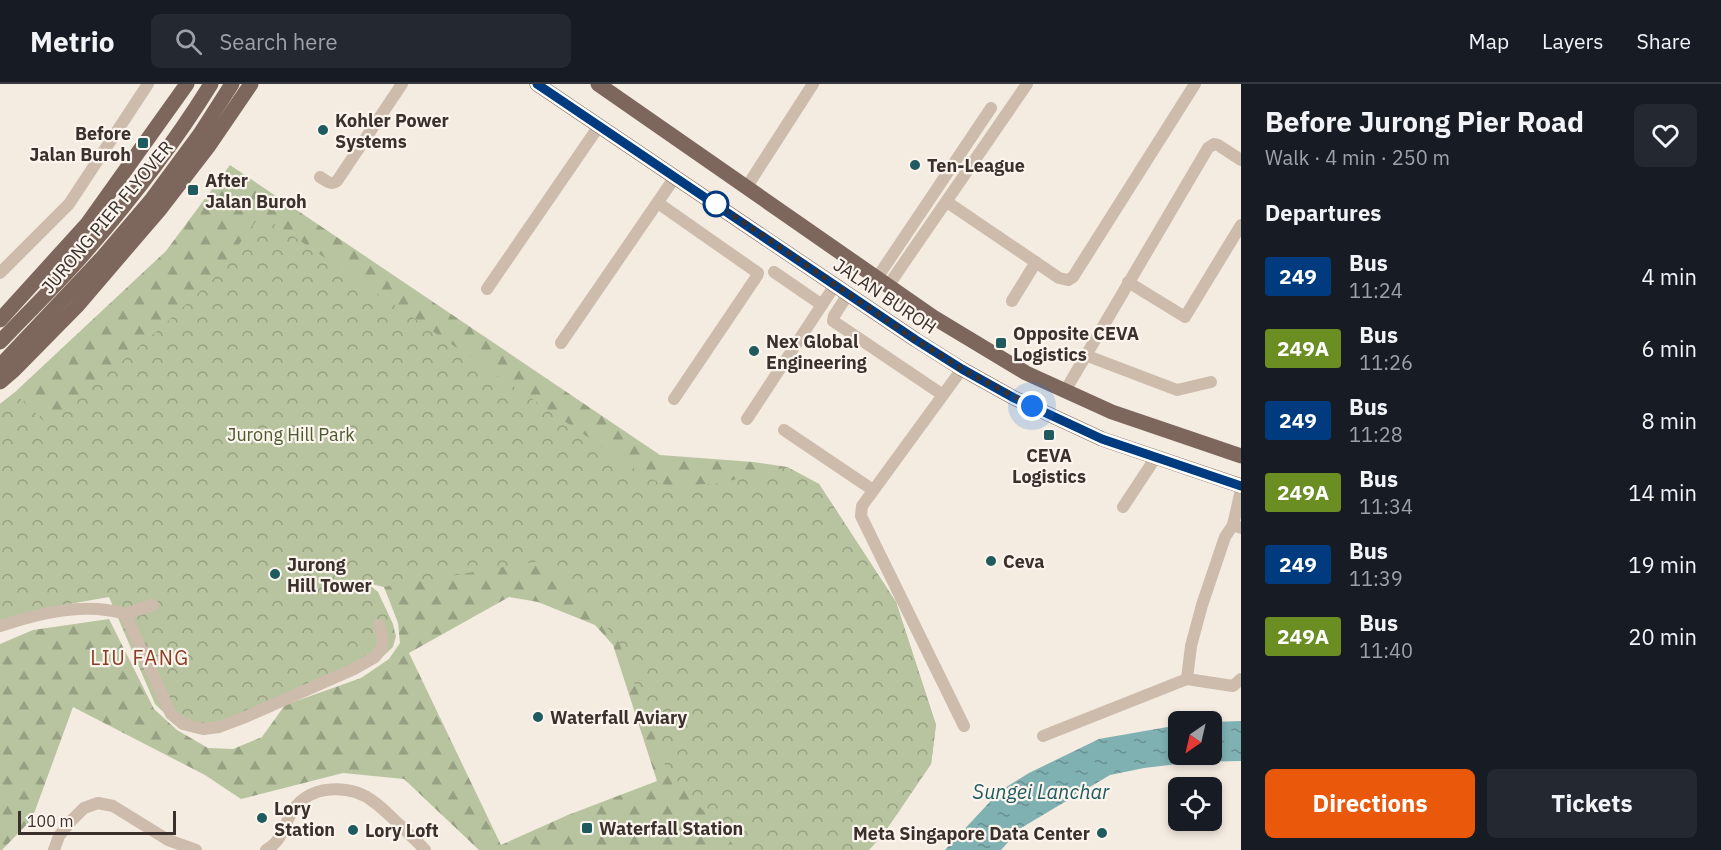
<!DOCTYPE html>
<meta charset="utf-8">
<style>
body{margin:0;font-family:"IBM Plex Sans",sans-serif;background:#242831;color:#f1f3f6;height:100vh;display:flex;flex-direction:column;font-size:22px;white-space:nowrap}
*{box-sizing:border-box;margin:0}
p{font-size:20px;color:#9ea1a6}
.icon{flex:none;width:33px;height:33px;fill:none;stroke:currentColor;stroke-width:2;stroke-linecap:round;stroke-linejoin:round}
.map{position:relative;flex:1;overflow:hidden}
.sheet{display:flex;flex-direction:column;background:#171b24;width:480px}
.sheet>*{flex:none}
.badge{padding:0 12px;border-radius:4px;font-size:21px;line-height:39px}
.needle{width:39px;rotate:214deg}
.controls{position:absolute;left:1168px;top:627px;display:grid;gap:12px}
.controls a{display:grid;place-items:center;width:54px;height:54px;border-radius:9px;background:#171b24;box-shadow:0 3px 9px #0003;font-size:30px}
.scale{position:absolute;left:18px;bottom:15px;width:158px;box-sizing:border-box;padding-left:6px;border:3px solid #3b302b;border-top:0;font-size:16px;line-height:21px;white-space:nowrap;color:#3b302b;-webkit-text-stroke:4px #fbf5ee;paint-order:stroke}
.you{position:absolute;width:30px;height:30px;margin:-15px;border:4px solid #fff;border-radius:50%;background:#1a73e8;box-shadow:0 0 0 9px #1a73e833}
.map>.badge{position:absolute;translate:-50% -50%;box-shadow:0 0 0 3px #fff}
h2{padding:0 24px;font-size:22px;line-height:54px}
.round{display:grid;place-items:center;flex:none;width:63px;height:63px;border-radius:9px;background:#242831}
.head{display:flex;align-items:center;justify-content:space-between;height:102px;padding:0 24px}
h1{font-size:28px;font-weight:700;line-height:45px}
.cta{display:flex;gap:12px;margin-top:auto;padding:12px 24px}
.cta a{flex:1;height:69px;border-radius:9px;background:#ea580c;color:#fff;font-size:24px;font-weight:700;line-height:69px;text-align:center}
.cta a+a{background:#242831;color:#f1f3f6}
ul{padding:0;list-style:none}
li{display:flex;align-items:center;gap:18px;height:72px;padding:0 24px}
li div{flex:1}
li b{display:block;font-size:22px}
li em{font-style:normal}
li .badge{min-width:66px;font-weight:700;text-align:center}
header{display:flex;align-items:center;gap:36px;box-sizing:border-box;height:84px;padding:0 30px;background:#171b24;border-bottom:2px solid #363941}
header strong{font-size:28px}
nav{display:flex;gap:33px;margin-inline-start:auto;font-size:21px}
.search{width:420px;height:54px;background:#242831;display:flex;align-items:center;gap:15px;box-sizing:border-box;padding:0 21px;border-radius:9px;color:#9ea1a6;font-size:22px}
main{display:flex;flex:1;min-height:0}
.map>svg:first-child{display:block}
.forest{fill:url(#forest-firs);fill-rule:evenodd}
.park{fill:url(#park-crowns)}
.water{fill:url(#water-ripples)}
.lines{fill:none;stroke-linecap:round;stroke-linejoin:round}
.minor{stroke:#cdbbac;stroke-width:12}
.major{stroke:#7d675c;stroke-width:15}
.line-casing{stroke:#fff;stroke-width:14}
.line{stroke:#003b80;stroke-width:9}
.walk{stroke:#3b302b;stroke-width:6;stroke-dasharray:0 10.8}
.poi-dot{fill:#1f5a5e;stroke:#fbf5ee;stroke-width:2}
.stop-dot{fill:#fff;stroke:#003b80;stroke-width:3}
.labels{text-anchor:middle;dominant-baseline:central;stroke-width:4.5;stroke-linejoin:round;paint-order:stroke}
.poi-label{font-size:18px;font-weight:bold;fill:#3b302b;stroke:#fbf5ee;text-anchor:start}
.street-label{font-size:18px;fill:#3b302b;stroke:#fbf5ee}
.park-label{font-size:18px;fill:#4a5a2e;stroke:#fbf5ee}
.neighbourhood-label{font-size:20px;letter-spacing:1.5px;fill:#8c3b22;stroke:#fbf5ee}
.water-label{font-size:20px;font-style:italic;fill:#1f5a5e;stroke:#fbf5ee}
</style>
<header>
<strong>Metrio</strong>
<div class="search"><svg class="icon" aria-label="search" viewBox="0 0 24 24"><circle cx="10" cy="10" r="6"/><path d="M15 15l6 6"/></svg>Search here</div>
<nav><a>Map</a><a>Layers</a><a>Share</a></nav>
</header>
<main>
<div class="map">
<svg width="1241" height="766" viewBox="0 0 1241 766">
<defs>
<pattern id="forest-firs" width="22" height="20" patternUnits="userSpaceOnUse" patternTransform="scale(1.5)"><rect width="22" height="20" fill="#b8c4a0"/><path d="M5 1l3.5 6h-7zM16 11l3.5 6h-7z" fill="#97a083"/></pattern>
<pattern id="park-crowns" width="20" height="18" patternUnits="userSpaceOnUse" patternTransform="scale(1.5)"><rect width="20" height="18" fill="#b8c4a0"/><path d="M2 6a3 3 0 1 1 6 0M12 15a3 3 0 1 1 6 0" fill="none" stroke="#97a083"/></pattern>
<pattern id="water-ripples" width="26" height="14" patternUnits="userSpaceOnUse" patternTransform="scale(1.5)"><rect width="26" height="14" fill="#7fb0b2"/><path d="M2 4q2-2 4 0t4 0M15 11q2-2 4 0t4 0" fill="none" stroke="#699091"/></pattern>
</defs>
<rect width="100%" height="100%" fill="#f4ebe1"/>
<path class="forest" d="M230,81L660,371L753,378L787,383L819,400L896,518L936,641L931,680L882,752L756,662L802,766H479L404,695L343,689L241,715L205,691L73,623L32,735L2,766H0V560L33,546L109,535L154,625L177,646L208,664L233,665L262,653L285,621L361,594L389,575L400,559L398,539L384,503L290,461L292,448L0,541V320L14,309L166,167ZM509,513L538,518L595,541L613,561L657,697L568,731L501,761L409,569Z"/>
<path class="park" d="M257,136L277,141L645,392L669,403L720,399L787,383L819,400L896,518L936,641L931,680L882,752L869,766H738L667,686L618,556L546,476L384,503L367,499L378,508L393,540L396,552L393,563L379,576L234,643L178,642L155,620L109,513L41,525L0,541V320L14,309L48,341L163,242L214,194Z"/>
<path class="water" d="M1241,637V677L1194,678L1144,684L1110,691L1021,744L1001,766H945L1000,707L1029,689L1099,655L1179,641V670H1212V638Z"/>
<g class="lines">
<g class="minor">
<path d="M320,93C325,96 331,102 337,97L402,0"/>
<path d="M746,104L813,0"/>
<path d="M947,118L1059,194L1068,196L1073,193L1195,0"/>
<path d="M658,119L758,189L757,192L674,315"/>
<path d="M774,188L822,221"/>
<path d="M0,189L69,120L148,0"/>
<path d="M877,194L991,24"/>
<path d="M1128,198L1185,233L1241,141"/>
<path d="M888,202L1027,0"/>
<path d="M487,205L599,42"/>
<path d="M848,210L834,232L833,237L943,311"/>
<path d="M1012,217L1036,178"/>
<path d="M561,259L675,93"/>
<path d="M1085,271L1177,306L1211,298"/>
<path d="M962,285L862,422L861,432L964,642"/>
<path d="M1065,307L1208,64L1214,60L1218,61L1241,76"/>
<path d="M747,335L835,201"/>
<path d="M784,346L873,406"/>
<path d="M1241,406L1233,441L1241,444"/>
<path d="M1123,423L1156,373"/>
<path d="M1233,441L1225,453L1202,521L1191,562L1187,595L1233,602L1241,595"/>
<path d="M125,530L171,630L183,640L203,645L219,643L243,634L354,585L375,573L381,565L383,557L379,541"/>
<path d="M125,530L153,521"/>
<path d="M0,542C40,529 84,518 125,530"/>
<path d="M1043,652L1187,595"/>
<path d="M54,766L59,752L71,737L84,724L98,719L113,722L168,756L196,766"/>
<path d="M266,766C285,756 284,735 297,721C316,700 353,701 374,718C384,725 393,735 402,743C410,751 418,758 425,766"/>
</g>
<g class="major">
<path d="M537,0L916,256L962,285L1014,314L1102,355L1241,402"/>
<path d="M598,0L933,233L1026,289L1112,328L1241,372"/>
<path d="M0,236L87,140L187,0"/>
<path d="M0,258C29,227 61,197 88,165C133,113 175,58 211,0"/>
<path d="M0,282L101,175L152,115L200,50L232,0"/>
<path d="M0,298L14,286L77,222L161,124L208,63L251,0"/>
</g>
</g>
<g class="lines">
<defs>
<path id="line" d="M537,0L916,256L962,285L1014,314L1102,355L1241,402"/>
</defs>
<use href="#line" class="line-casing"/>
<use href="#line" class="line"/>
<path class="walk" d="M716,120L708,114L916,256L962,285L1032,322"/>
</g>
<g class="poi-dot">
<circle cx="323" cy="46" r="6"/>
<rect x="137" y="53" width="12" height="12" rx="3"/>
<circle cx="915" cy="81" r="6"/>
<rect x="187" y="100" width="12" height="12" rx="3"/>
<rect x="995" y="253" width="12" height="12" rx="3"/>
<circle cx="754" cy="267" r="6"/>
<rect x="1043" y="345" width="12" height="12" rx="3"/>
<circle cx="991" cy="477" r="6"/>
<circle cx="275" cy="490" r="6"/>
<circle cx="538" cy="633" r="6"/>
<circle cx="262" cy="734" r="6"/>
<rect x="581" y="738" width="12" height="12" rx="3"/>
<circle cx="353" cy="746" r="6"/>
<circle cx="1102" cy="749" r="6"/>
</g>
<circle class="stop-dot" cx="716" cy="120" r="12"/>
<g class="labels">
<g class="poi-label">
<text x="335" y="36">Kohler Power<tspan x="335" dy="21">Systems</tspan></text>
<text x="131" y="49" text-anchor="end">Before<tspan x="131" dy="21">Jalan Buroh</tspan></text>
<text x="927" y="81">Ten-League</text>
<text x="205" y="96">After<tspan x="205" dy="21">Jalan Buroh</tspan></text>
<text x="1013" y="249">Opposite CEVA<tspan x="1013" dy="21">Logistics</tspan></text>
<text x="766" y="257">Nex Global<tspan x="766" dy="21">Engineering</tspan></text>
<text x="1049" y="371" text-anchor="middle">CEVA<tspan x="1049" dy="21">Logistics</tspan></text>
<text x="1003" y="477">Ceva</text>
<text x="287" y="480">Jurong<tspan x="287" dy="21">Hill Tower</tspan></text>
<text x="550" y="633">Waterfall Aviary</text>
<text x="274" y="724">Lory<tspan x="274" dy="21">Station</tspan></text>
<text x="599" y="744">Waterfall Station</text>
<text x="365" y="746">Lory Loft</text>
<text x="1090" y="749" text-anchor="end">Meta Singapore Data Center</text>
</g>
<g class="street-label">
<text transform="translate(107 133) rotate(-50)">JURONG PIER FLYOVER</text>
<text transform="translate(885 212) rotate(34)">JALAN BUROH</text>
</g>
<g class="park-label">
<text x="291" y="350">Jurong Hill Park</text>
</g>
<g class="neighbourhood-label">
<text x="140" y="573">LIU FANG</text>
</g>
<g class="water-label">
<text x="1041" y="707">Sungei Lanchar</text>
</g>
</g>
</svg>
<div class="controls">
<a><svg class="needle" viewBox="-14 -14 28 28"><path d="M0-13l5 13h-10z" fill="#e53935"/><path d="M0 13l5-13h-10z" fill="#9ea1a6"/></svg></a>
<a><svg class="icon" aria-label="locate" viewBox="0 0 24 24"><circle cx="12" cy="12" r="6"/><path d="M12 2v4M12 18v4M2 12h4M18 12h4"/></svg></a>
</div>
<div class="scale">100 m</div>
<div class="you" style="left:1032px;top:322px"></div>
</div>
<section class="sheet">
<div class="head"><div><h1>Before Jurong Pier Road</h1><p>Walk · 4 min · 250 m</p></div><a class="round"><svg class="icon" aria-label="heart" viewBox="0 0 24 24"><path d="M12 20l-8-8c-3-5 5-10 8-4 3-6 11-1 8 4z"/></svg></a></div>
<h2>Departures</h2>
<ul>
<li><span class="badge" style="background:#003b80;color:#fff">249</span><div><b>Bus</b><p>11:24</p></div><em>4 min</em></li>
<li><span class="badge" style="background:#6b8e23;color:#fff">249A</span><div><b>Bus</b><p>11:26</p></div><em>6 min</em></li>
<li><span class="badge" style="background:#003b80;color:#fff">249</span><div><b>Bus</b><p>11:28</p></div><em>8 min</em></li>
<li><span class="badge" style="background:#6b8e23;color:#fff">249A</span><div><b>Bus</b><p>11:34</p></div><em>14 min</em></li>
<li><span class="badge" style="background:#003b80;color:#fff">249</span><div><b>Bus</b><p>11:39</p></div><em>19 min</em></li>
<li><span class="badge" style="background:#6b8e23;color:#fff">249A</span><div><b>Bus</b><p>11:40</p></div><em>20 min</em></li>
</ul>
<div class="cta"><a>Directions</a><a>Tickets</a></div>
</section>
</main>
